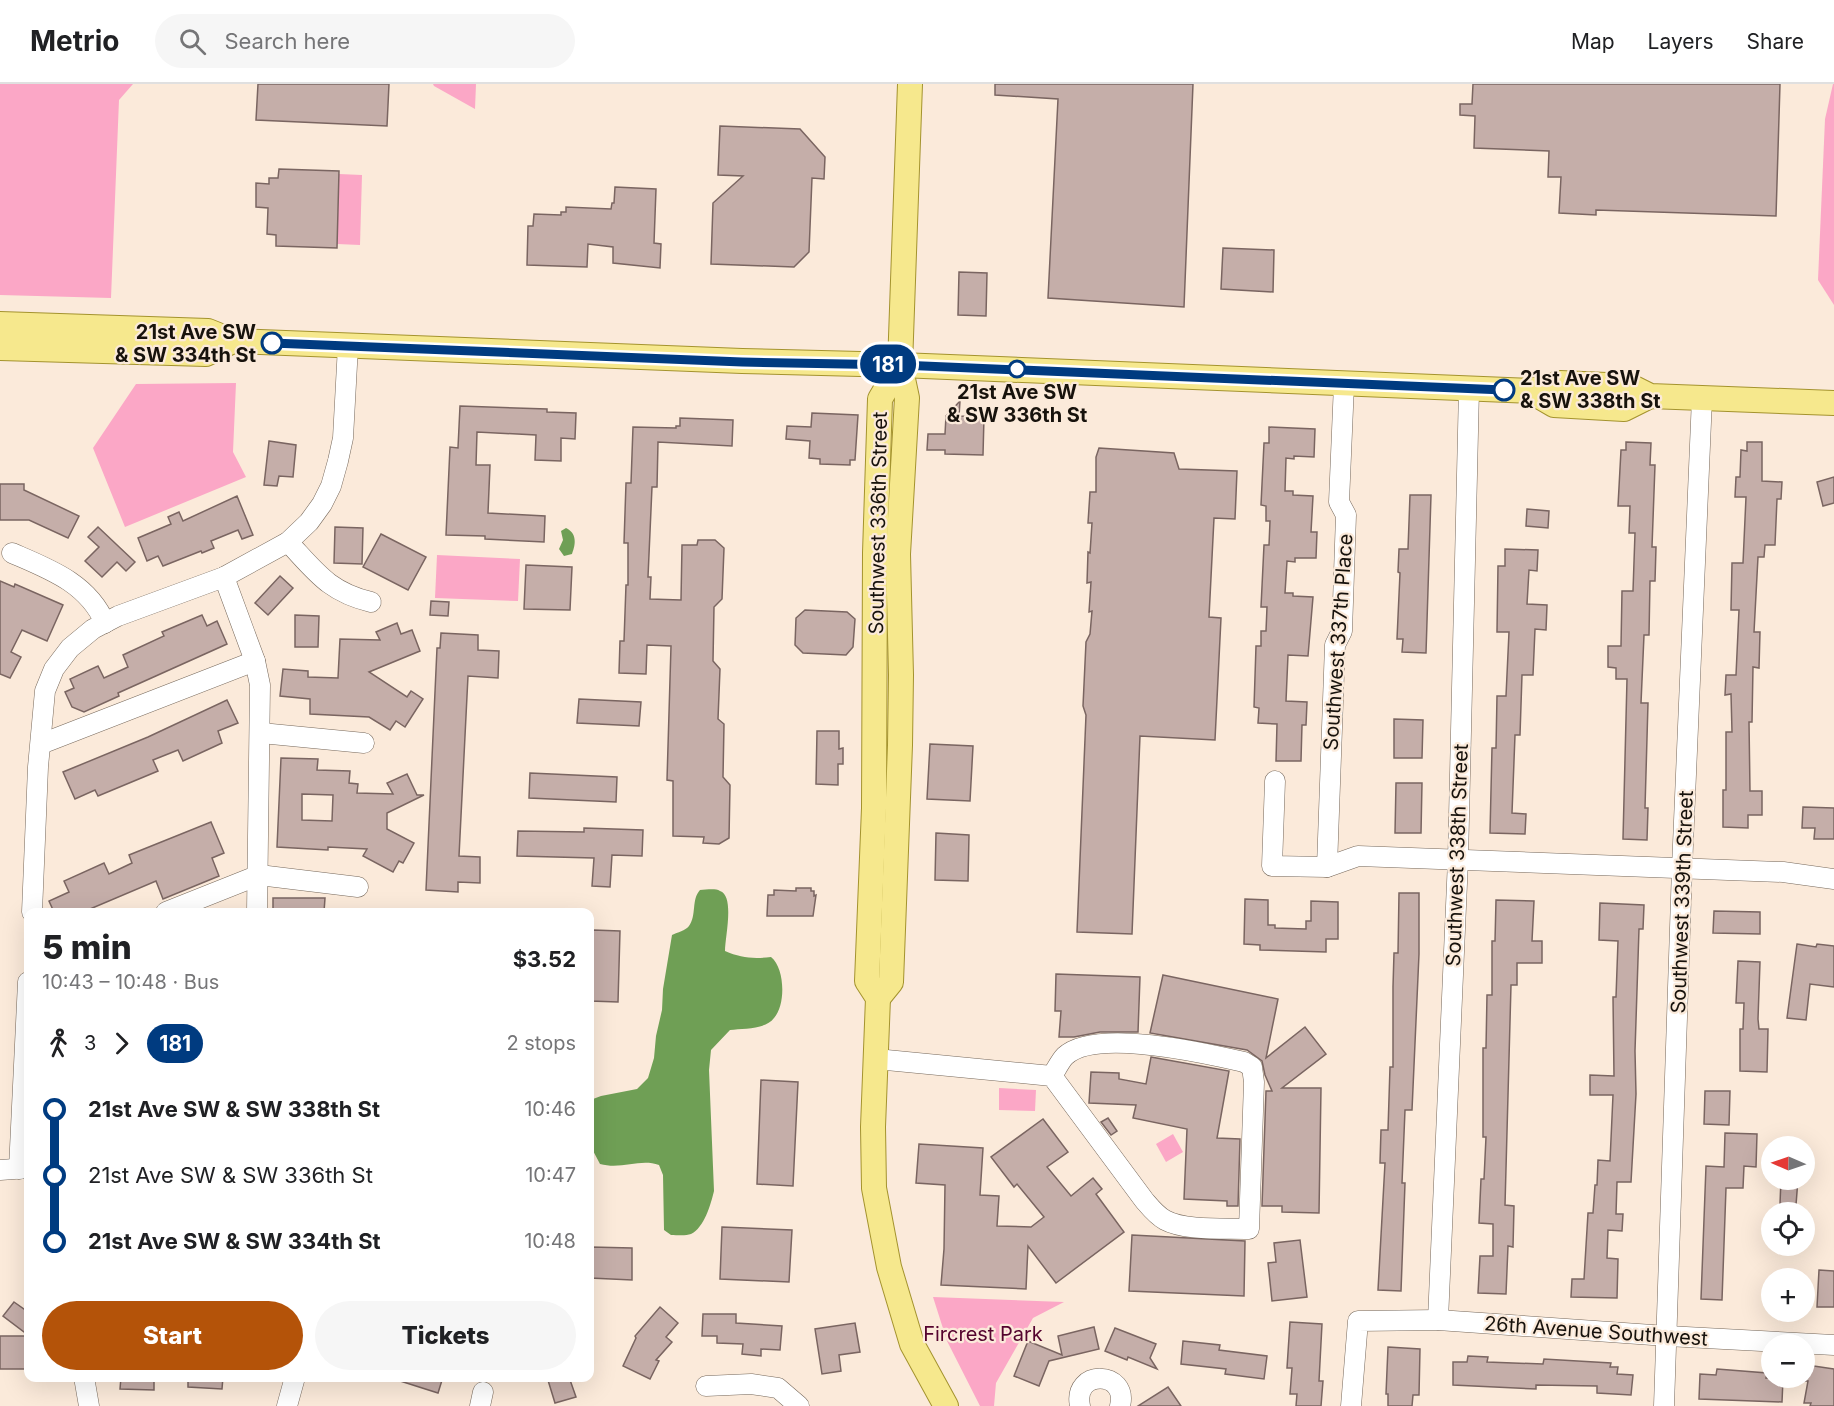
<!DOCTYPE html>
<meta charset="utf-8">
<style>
body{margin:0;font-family:Inter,sans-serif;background:#f6f6f6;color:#202124;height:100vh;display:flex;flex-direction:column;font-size:22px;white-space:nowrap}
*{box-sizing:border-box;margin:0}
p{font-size:20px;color:#757577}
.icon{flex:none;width:33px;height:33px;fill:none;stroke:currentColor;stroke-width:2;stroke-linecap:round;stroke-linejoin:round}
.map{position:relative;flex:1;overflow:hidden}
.drawer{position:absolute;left:24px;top:824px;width:570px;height:474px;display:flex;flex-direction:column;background:#fff;border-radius:12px;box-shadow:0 6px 24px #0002}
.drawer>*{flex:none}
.badge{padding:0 12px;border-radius:20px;font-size:21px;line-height:39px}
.needle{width:39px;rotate:272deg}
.controls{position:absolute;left:1761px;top:1052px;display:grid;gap:12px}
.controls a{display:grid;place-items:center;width:54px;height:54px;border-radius:50%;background:#fff;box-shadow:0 6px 24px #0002;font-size:30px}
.map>.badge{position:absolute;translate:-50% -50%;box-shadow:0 0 0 3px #fff}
.legs{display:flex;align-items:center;gap:9px;height:66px;padding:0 18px;font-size:20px}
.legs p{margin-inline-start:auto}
.summary{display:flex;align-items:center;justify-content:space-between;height:102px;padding:0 18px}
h1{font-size:33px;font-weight:800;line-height:45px}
.button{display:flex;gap:12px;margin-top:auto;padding:12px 18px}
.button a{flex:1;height:69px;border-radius:36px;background:#b45309;color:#fff;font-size:24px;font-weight:800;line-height:69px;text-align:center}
.button a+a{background:#f6f6f6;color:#202124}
ul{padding:0 18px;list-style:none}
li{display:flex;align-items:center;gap:21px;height:66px;font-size:22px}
li i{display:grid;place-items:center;width:9px;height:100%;margin:0 8px;background:currentColor}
li i::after{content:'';width:15px;height:15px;margin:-8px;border:4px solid;border-radius:50%;background:#fff}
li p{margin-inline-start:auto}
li:first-child i{background:linear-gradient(#0000 50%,currentColor 0)}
li:last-child i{background:linear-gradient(currentColor 50%,#0000 0)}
header{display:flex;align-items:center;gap:36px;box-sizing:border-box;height:84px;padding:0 30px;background:#fff;border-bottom:2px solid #e0e0e0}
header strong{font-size:28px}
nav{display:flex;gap:33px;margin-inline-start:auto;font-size:21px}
.search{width:420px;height:54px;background:#f6f6f6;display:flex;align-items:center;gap:15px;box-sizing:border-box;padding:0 21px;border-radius:33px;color:#757577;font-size:22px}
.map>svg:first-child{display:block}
.green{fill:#fba7c6}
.water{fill:#6f9f55}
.building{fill:#c5aea9;stroke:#7a6561;stroke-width:1.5;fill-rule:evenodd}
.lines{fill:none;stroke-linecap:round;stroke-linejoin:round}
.minor-casing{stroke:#76685b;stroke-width:21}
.major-casing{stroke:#a4932e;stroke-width:26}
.minor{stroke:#fff;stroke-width:20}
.major{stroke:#f6e88d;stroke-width:24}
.line-1-casing{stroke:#fff;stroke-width:14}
.line-1{stroke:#003b80;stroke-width:9}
.stop-1-dot{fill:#fff;stroke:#003b80;stroke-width:3}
.labels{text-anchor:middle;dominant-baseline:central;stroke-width:4.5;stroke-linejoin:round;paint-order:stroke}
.stop-label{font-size:20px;font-weight:bold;fill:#17120c;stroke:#fbeada;text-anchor:end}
.street-label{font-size:20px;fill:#17120c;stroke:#fbeada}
.park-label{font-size:20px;fill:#54032e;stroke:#fbeada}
</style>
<header>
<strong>Metrio</strong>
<div class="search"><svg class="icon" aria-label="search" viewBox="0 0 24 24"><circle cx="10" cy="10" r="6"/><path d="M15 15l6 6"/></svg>Search here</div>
<nav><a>Map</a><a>Layers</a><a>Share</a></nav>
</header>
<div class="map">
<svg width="1834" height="1322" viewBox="0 0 1834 1322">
<rect width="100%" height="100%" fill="#fbeada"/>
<g class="green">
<path d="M0,0H133L119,16L111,214L0,211Z"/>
<path d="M433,0H476L475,25L434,2Z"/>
<path d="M1833,0H1834V221L1818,196L1825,35Z"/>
<path d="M339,90L362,91L360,161L337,160Z"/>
<path d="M236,299L233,368L246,393L125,443L93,364L136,300Z"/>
<path d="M437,471L520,475L518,517L435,514Z"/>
<path d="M999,1004L1036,1006L1035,1027L999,1026Z"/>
<path d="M1173,1050L1183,1068L1166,1078L1156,1060Z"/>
<path d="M933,1213L1064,1218L1033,1234L996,1299L994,1322H980L947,1257Z"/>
</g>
<g class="water">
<path d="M566,444C577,449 576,460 572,470L564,472L559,465L563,456L561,447Z"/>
<path d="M700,806C706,806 715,804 720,807C735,812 725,853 725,867C741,874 753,875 771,873C785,884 786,921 774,934C765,946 743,944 730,946L711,966L709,986L714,1107C711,1120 704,1144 691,1150C686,1152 677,1151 671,1151L664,1146L663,1091L659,1081C640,1074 622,1086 600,1080L590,1061V1022L593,1015L601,1012L637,1005L648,994L654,974L656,952L662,926L663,905L672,851C678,848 685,847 689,842C697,831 691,816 700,806Z"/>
</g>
<g class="building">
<path d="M258,0H389L387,42L256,36Z"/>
<path d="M995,0H1193L1184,223L1048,214L1058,15L995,11Z"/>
<path d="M1473,0H1780L1776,132L1596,126V131L1559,129L1561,93H1548L1549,67L1474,64L1475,32L1460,31V20H1472Z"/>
<path d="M720,42L800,45L825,73L824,95L812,94L809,168L794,183L711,180L713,119L743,92L718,91Z"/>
<path d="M279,85L339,87L337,164L276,162V151L267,150L268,124L256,123V99L269,100V94H278Z"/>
<path d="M615,103L656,105L654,159L661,160L660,184L613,179V163L588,160L587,183L527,181L528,142H533L534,130L561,131V128H566V123L611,125L612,119H614Z"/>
<path d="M1223,164L1274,166L1273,208L1221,205Z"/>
<path d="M959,188L987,189L986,232L958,231Z"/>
<path d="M960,317L959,332L984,333L983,371L945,370V366H927L928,350H945L946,332Z"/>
<path d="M460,322L547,325V328L576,329L575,355L561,354V377L535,376L536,351L477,348L476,381H490L488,429L545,432L544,458L485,455V452L446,451L450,363L458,364Z"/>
<path d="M812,329L858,331L855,376H850V381L820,380V375L809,374L810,357L786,355L787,342L811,343Z"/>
<path d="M680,334L733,336L732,362L658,358L657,403H652L648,493H651L650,515L681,516L682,461H697L698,456H715L724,464L722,515L714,523L713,577L720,585L718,635L724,640L723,693L730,701L729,754L719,760L703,759L704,753L673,752V697L667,696L671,562L647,561L646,590L619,589L620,557H624L626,501H628V459H624L626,399H631L633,343L676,344V342H680Z"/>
<path d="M1269,343L1315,345L1314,373L1294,372V375L1286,374L1285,407H1293V411L1313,412L1311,448H1317L1316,474H1295V478L1287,477L1285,509H1293V512L1313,513L1308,572L1288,571L1286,617L1307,618L1306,641H1302L1301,677H1276L1277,640L1258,639L1259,624L1254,623L1256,562H1261V547H1266L1267,523H1261L1264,461H1269L1270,437H1266V422L1261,421L1264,359H1269Z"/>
<path d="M269,357L296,361L293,393L279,392L277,402L264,401Z"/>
<path d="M1626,358L1651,359L1650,381H1655L1652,463H1656L1655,497H1650L1649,551H1644L1641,619H1648L1645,724H1648L1647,756L1623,755L1627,595H1616V584L1608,583V562H1621L1622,507H1633L1635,449H1629L1630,422H1618L1621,366H1626Z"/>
<path d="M1747,358H1762V397L1782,398L1781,415H1777L1775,461H1765L1764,473H1758L1754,548H1760L1759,584L1753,583L1752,638H1749L1750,707H1762V731H1748V744L1723,743V706H1726V648H1732L1731,610L1725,611L1726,591H1736L1739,526H1731L1732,479H1743L1746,413H1735L1736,393H1740L1741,366L1747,367Z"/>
<path d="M1099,364L1174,369L1179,385L1237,387L1235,435L1214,434L1209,533L1221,534L1215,656L1140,652L1132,850L1077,848L1086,631L1083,622L1086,558L1090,550L1092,527L1089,528L1091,498L1087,499L1088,468L1090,469L1092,439H1088L1090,408H1096V373Z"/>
<path d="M1834,393V419L1823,422L1817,398Z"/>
<path d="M0,400H24V406L79,432L68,454L29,436H0Z"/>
<path d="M1410,411H1431L1426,569L1402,568L1403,555H1397L1400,489L1398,488L1399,465H1408Z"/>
<path d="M237,412L253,451L242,455L238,446L211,457L214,464L202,469L201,467L163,482L158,472L147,477L138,454L171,440L168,433L179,428L183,437Z"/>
<path d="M1527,425L1549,427L1548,444L1526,442Z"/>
<path d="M98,443L135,478L126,487L117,478L102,493L85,477L99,463L88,453Z"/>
<path d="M335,443L363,444L362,480L334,479Z"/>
<path d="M381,450L426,473L408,506L363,483Z"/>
<path d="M1505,465L1538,466L1537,487L1529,486L1527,520L1547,521L1546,546L1535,545L1533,591H1522L1520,651H1515L1512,729L1526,730L1525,750L1490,749L1492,664H1496L1497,612H1506L1509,548H1497L1498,482H1505Z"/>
<path d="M526,481L572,483L570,526L524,525Z"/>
<path d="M280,492L293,504L268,531L255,519Z"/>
<path d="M0,497L14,503L15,500L63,521L47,557L22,546L11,568L21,573L10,594L0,590Z"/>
<path d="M431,517L449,518L448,532L430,531Z"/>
<path d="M805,526L847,528L855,535L853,563L846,571L803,569L795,561L796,534Z"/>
<path d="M202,531L207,542L217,537L227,560L118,609L119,612L84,628L72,623L65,608L74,604L70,595L98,582L104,594L128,583L123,571L164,552L162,548Z"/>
<path d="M295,531L319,532L318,563H295Z"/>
<path d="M397,539L401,550L412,546L420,567L369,588L407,613L411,607L423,615L405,643L396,637L390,646L369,633L310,630V615L280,612L283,585L308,587V593L338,594L340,555L380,556L376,548Z"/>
<path d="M441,549L478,551V566L499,567L498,594L468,592L459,772L480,773V799L458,798V808L426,806L437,564H440Z"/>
<path d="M579,615L641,618L639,642L577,639Z"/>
<path d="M227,616L238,639L218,647L222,659L183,677L178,666L153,676L158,687L98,712L95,706L75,715L63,688L148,653Z"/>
<path d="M1394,635L1423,636L1422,674H1394Z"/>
<path d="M817,647H839V665L843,664V680H838V701L816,700Z"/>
<path d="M930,660L973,662L970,717L927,715Z"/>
<path d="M281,674L318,675L317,686L350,687L349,699L358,700L357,709L393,710L387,699L407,690L417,711H424L387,729V745L414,759L403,779L399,777L393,788L363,772L367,765L328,763V766L277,763ZM302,710L333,711L332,737L302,736Z"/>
<path d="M530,689L617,693L616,718L529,714Z"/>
<path d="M1396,699H1422L1421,749H1395Z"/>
<path d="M1803,723L1834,724V755H1814L1815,744H1802Z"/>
<path d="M211,738L224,769L212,774L219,792L163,815L156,797L83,828H54L49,817L69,808L64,797L104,779L109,790L132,779L129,771Z"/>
<path d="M584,744L643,746L642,772L612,771L610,803L592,802L594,774L517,772L518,747L584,748Z"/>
<path d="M936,749L969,751L968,797L935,796Z"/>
<path d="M796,804H811V807H814V812L816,811L813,832H767L768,811H774V806L796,807Z"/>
<path d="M1399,809H1419V870L1412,1026H1405L1402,1099H1405L1401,1207L1378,1206L1385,1079H1380L1381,1046H1388L1390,983H1393V903L1394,869H1398Z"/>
<path d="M273,814H325L324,828H273Z"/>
<path d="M1245,815L1268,816V841H1275V844L1306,845V837H1311V817L1338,818V855H1326V868L1260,866V861L1244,860Z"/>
<path d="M1496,816L1534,817L1532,857H1542V879H1517V901H1511L1505,1121L1514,1122L1513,1163L1508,1162L1506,1210L1478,1209L1480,1172H1493V1140L1479,1139L1481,1095H1484L1486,1053H1483V964H1486L1487,911H1492V857H1495Z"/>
<path d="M1600,819L1644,821L1643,845H1639L1635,967L1636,1010L1631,1098H1617L1616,1130H1623L1622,1147L1608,1146L1607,1174L1618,1175L1617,1214L1571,1213L1572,1195H1584L1588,1129H1593L1595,1101H1597L1598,1076L1610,1077L1613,1011H1590V991L1614,992L1613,913H1616L1618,857L1599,856Z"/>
<path d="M1714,827L1760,828V850L1713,849Z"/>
<path d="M593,846L620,847L618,918L590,917Z"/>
<path d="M1797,860L1816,863L1817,860L1834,862V903L1810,900L1806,936L1787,934Z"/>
<path d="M1738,877L1760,878L1758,935L1759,945H1768L1767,988L1740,987V945H1743L1744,919H1736Z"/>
<path d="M1056,890L1140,893L1138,948H1100L1074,953H1059L1061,927H1055Z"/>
<path d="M1163,891L1278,915L1266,974L1305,943L1326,970L1282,1004H1321L1319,1129L1282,1128V1122H1262L1266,1007H1272L1265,991L1262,977L1247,966L1150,949Z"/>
<path d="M1151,973L1229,987L1217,1054L1240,1055L1238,1122H1227V1117L1184,1115L1187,1045L1133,1034L1136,1021L1089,1019L1091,988L1119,989V995L1146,1000Z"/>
<path d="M761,996L798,998L793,1102L757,1100Z"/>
<path d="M1705,1007H1730L1729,1041L1704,1040Z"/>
<path d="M1108,1034L1117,1047L1111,1051L1101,1038Z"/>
<path d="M1043,1035L1068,1068L1047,1083L1071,1112L1093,1094L1102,1105L1096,1110L1124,1148L1056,1199L1028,1162L1026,1205L941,1201L944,1165L945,1101L916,1099L919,1060L983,1064L980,1111L999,1112L997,1142L1031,1143L1044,1133L1017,1100L1014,1103L991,1073Z"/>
<path d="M1725,1049L1757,1050L1756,1083L1744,1082L1743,1104H1726L1722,1216L1701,1215L1706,1082L1724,1083Z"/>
<path d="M1781,1095H1798L1796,1121L1780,1120Z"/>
<path d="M722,1143L792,1146L789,1198L720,1195Z"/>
<path d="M1132,1151L1245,1157L1244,1212L1129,1207Z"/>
<path d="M1300,1156L1307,1213L1272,1217L1268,1179L1276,1178L1274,1159Z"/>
<path d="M590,1163L632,1164V1196L590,1194Z"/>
<path d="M1819,1186L1834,1187V1223H1817Z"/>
<path d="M14,1218L28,1228V1251L3,1232Z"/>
<path d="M660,1223L678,1239L666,1253L672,1258L656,1276L659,1277L650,1295L623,1282L636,1254L635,1252Z"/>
<path d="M703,1230H736V1239L782,1242L780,1266L761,1265V1272L742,1270L743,1260L717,1259V1252H702Z"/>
<path d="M1290,1238L1322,1240L1319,1297H1323L1321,1322H1296L1297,1310H1290L1292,1284H1287Z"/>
<path d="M855,1239L860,1268L839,1271L841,1287L822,1290L815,1245Z"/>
<path d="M1094,1243L1099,1265L1049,1277L1039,1302L1014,1292L1028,1257L1062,1271L1058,1252Z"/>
<path d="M1115,1244L1156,1260L1150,1274L1157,1285L1128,1273L1127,1276L1105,1267Z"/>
<rect x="0" y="1252" width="28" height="33"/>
<path d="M1183,1257L1220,1261L1219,1266L1267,1272L1264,1295L1225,1290L1226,1285L1181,1280Z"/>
<path d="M1388,1263L1420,1265L1419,1311H1413L1412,1322H1388V1310H1386Z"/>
<path d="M1468,1272L1488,1273L1487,1278L1543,1280L1544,1275L1611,1279L1610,1283H1618L1617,1290L1633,1291L1631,1311L1597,1309V1302L1536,1301V1305L1453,1301V1278H1467Z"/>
<path d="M1807,1281L1834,1285V1322H1810L1811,1319H1804L1808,1297H1804Z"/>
<path d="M1717,1285L1767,1289L1766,1294L1783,1295L1782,1318L1699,1315L1700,1290L1716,1291Z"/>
<path d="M121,1293H154V1306L120,1305Z"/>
<path d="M188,1293H223L222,1305L188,1303Z"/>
<path d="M398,1293H443L438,1309L397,1296Z"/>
<path d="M547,1293H569L576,1313L555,1319Z"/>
<path d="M1168,1303L1181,1322H1138Z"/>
</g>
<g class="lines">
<defs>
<g id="minor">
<path d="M288,458C316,488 329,508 371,518"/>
<path d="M12,469C49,485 88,499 105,539"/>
<path d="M224,493L255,577L260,601L257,828"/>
<path d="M261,649L364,659"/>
<path d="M41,660L255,577"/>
<path d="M1275,697L1272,782L1327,783L1358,772L1783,788L1834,795"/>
<path d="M1327,783L1335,561L1342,547L1346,431L1339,418L1344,300"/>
<path d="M32,828L38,683L45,607L54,585L70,564L93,545L118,532L224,493L288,458L309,438L322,420L331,402L338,377L343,354L348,262"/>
<path d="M166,828L259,791L358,803"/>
<path d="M876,975L1052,992C1056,986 1060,977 1065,972C1095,944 1205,969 1244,978L1252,983L1254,998L1249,1145C1225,1144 1185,1147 1165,1136C1156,1131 1150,1123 1144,1116L1052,992"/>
<path d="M19,1085L28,898"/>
<path d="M0,1086L28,1084"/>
<path d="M1438,1236L1458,776L1469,305"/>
<path d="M84,1293L89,1322"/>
<path d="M706,1302L751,1300L778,1304L799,1322"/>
<path d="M287,1322L295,1293"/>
<path d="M480,1322L483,1308"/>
<path d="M1080,1322C1072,1285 1129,1286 1120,1322"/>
<path d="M1351,1322L1358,1237L1438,1236L1667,1252L1834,1261"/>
<path d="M1664,1322L1682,784L1702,314"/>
</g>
<g id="major">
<path d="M0,240L208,247L233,257L206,270L0,264"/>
<path d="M233,257L742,277L900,281L1530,307"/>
<path d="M900,281L880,315L875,469L874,724L867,897L878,914L873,1043L874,1104L889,1183L912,1260L946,1322"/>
<path d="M1650,312L1624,325L1554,321L1530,307L1560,299L1630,302L1650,312L1834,319"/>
<path d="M878,914L891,898L900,661L901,591L898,470L907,314L900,281L910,0"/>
</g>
</defs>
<use href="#minor" class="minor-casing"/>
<use href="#major" class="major-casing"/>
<use href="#minor" class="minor"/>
<use href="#major" class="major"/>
</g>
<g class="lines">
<defs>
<path id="line-1" d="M272,259L742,278L900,281L1504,306"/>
</defs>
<use href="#line-1" class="line-1-casing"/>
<use href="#line-1" class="line-1"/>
</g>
<g class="stop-1-dot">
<circle cx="272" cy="259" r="10"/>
<circle cx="1017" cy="285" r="8"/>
<circle cx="1504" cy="306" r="10"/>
</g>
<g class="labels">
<g class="stop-label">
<text x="256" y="248">21st Ave SW<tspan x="256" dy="23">&amp; SW 334th St</tspan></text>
<text x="1520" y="294" text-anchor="start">21st Ave SW<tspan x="1520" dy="23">&amp; SW 338th St</tspan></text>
<text x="1017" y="308" text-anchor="middle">21st Ave SW<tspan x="1017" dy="23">&amp; SW 336th St</tspan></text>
</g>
<g class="street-label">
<text transform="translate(878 439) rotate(-89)">Southwest 336th Street</text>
<text transform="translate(1338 558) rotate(-86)">Southwest 337th Place</text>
<text transform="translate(1457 771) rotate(-88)">Southwest 338th Street</text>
<text transform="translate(1682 818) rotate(-88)">Southwest 339th Street</text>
<text transform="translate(1596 1247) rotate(4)">26th Avenue Southwest</text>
</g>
<g class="park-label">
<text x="983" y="1250">Fircrest Park</text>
</g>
</g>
</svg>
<div class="controls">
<a><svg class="needle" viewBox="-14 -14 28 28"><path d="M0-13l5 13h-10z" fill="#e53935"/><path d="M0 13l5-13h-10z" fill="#757577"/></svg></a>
<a><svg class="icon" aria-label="locate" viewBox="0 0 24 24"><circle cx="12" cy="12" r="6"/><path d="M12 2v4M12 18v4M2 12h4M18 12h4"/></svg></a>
<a>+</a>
<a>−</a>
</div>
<b class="badge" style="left:888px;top:280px;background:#003b80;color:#fff">181</b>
<section class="drawer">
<div class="summary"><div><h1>5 min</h1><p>10:43 – 10:48 · Bus</p></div><b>$3.52</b></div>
<div class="legs"><svg class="icon" aria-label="walk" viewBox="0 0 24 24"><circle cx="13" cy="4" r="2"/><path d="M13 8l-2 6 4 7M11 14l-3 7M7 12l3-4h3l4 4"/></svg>3<svg class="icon" aria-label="forward" viewBox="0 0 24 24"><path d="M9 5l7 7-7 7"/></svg><b class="badge" style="background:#003b80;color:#fff">181</b><p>2 stops</p></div>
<ul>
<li><i style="color:#003b80"></i><b>21st Ave SW &amp; SW 338th St</b><p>10:46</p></li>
<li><i style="color:#003b80"></i><span>21st Ave SW &amp; SW 336th St</span><p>10:47</p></li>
<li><i style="color:#003b80"></i><b>21st Ave SW &amp; SW 334th St</b><p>10:48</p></li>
</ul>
<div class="button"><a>Start</a><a>Tickets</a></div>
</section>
</div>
